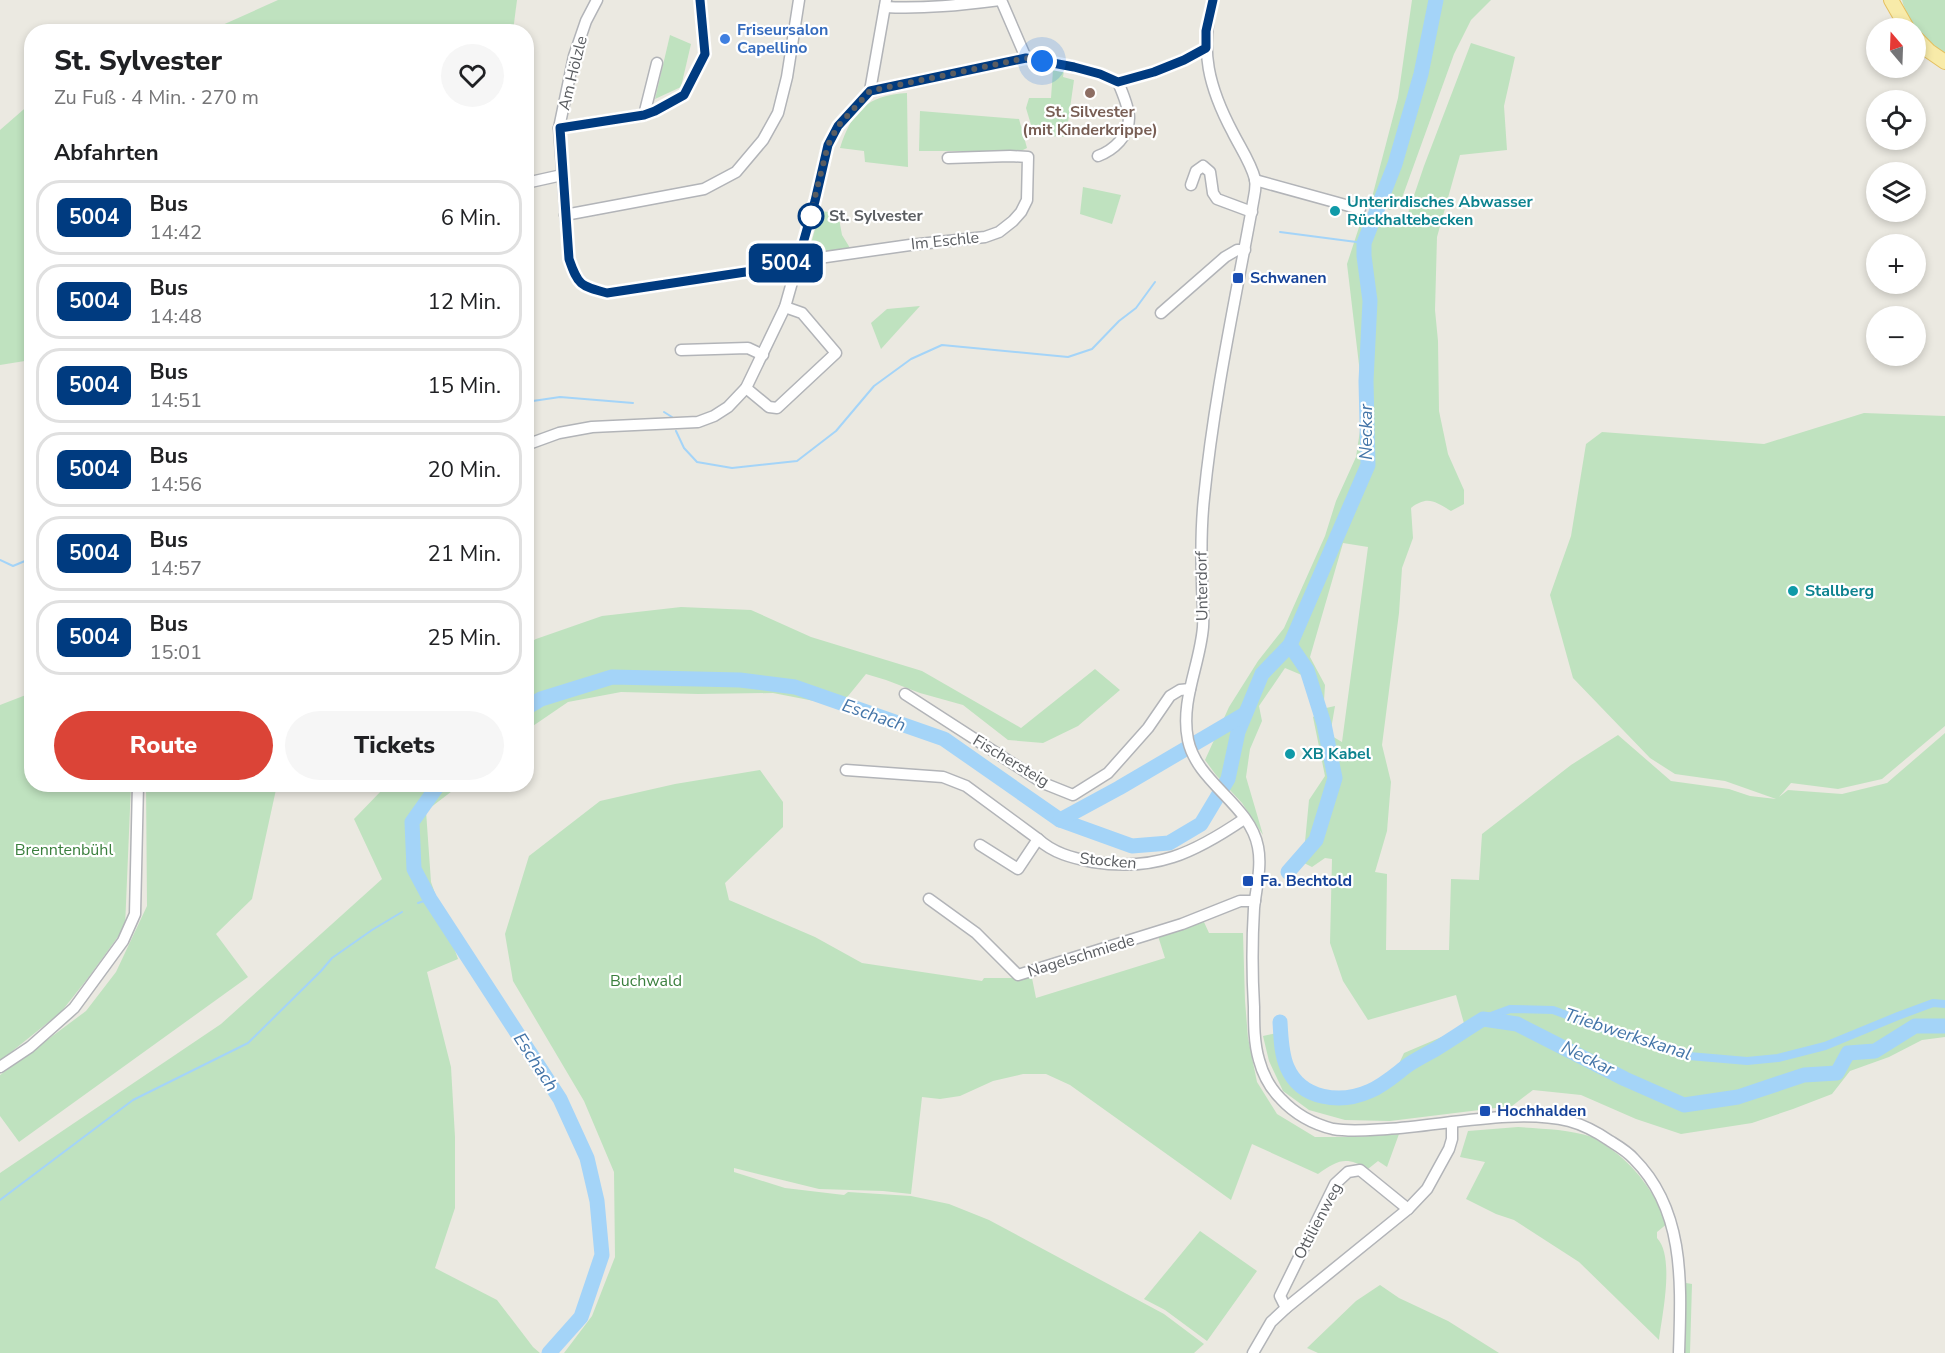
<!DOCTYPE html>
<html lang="de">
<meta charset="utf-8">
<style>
body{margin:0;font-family:"Nunito Sans",sans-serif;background:#f6f6f6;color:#202124;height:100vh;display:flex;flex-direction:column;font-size:22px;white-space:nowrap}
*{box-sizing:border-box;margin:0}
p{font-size:20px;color:#757577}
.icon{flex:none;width:33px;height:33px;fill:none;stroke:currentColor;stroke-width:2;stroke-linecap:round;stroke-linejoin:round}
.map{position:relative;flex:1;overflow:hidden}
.panel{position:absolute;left:24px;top:24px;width:510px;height:768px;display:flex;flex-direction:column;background:#fff;border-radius:24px;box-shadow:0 3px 9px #0003}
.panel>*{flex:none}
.badge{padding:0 12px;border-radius:9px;font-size:21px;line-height:39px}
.needle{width:39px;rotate:341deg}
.tools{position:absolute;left:1866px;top:18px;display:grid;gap:12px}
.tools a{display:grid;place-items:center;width:60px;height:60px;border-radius:50%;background:#fff;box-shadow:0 3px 9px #0003;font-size:30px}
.you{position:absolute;width:30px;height:30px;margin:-15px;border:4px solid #fff;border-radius:50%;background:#1a73e8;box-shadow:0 0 0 9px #1a73e833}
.map>.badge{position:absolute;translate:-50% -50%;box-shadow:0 0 0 3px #fff}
h2{padding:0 30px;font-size:22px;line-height:54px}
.round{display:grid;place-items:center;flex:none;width:63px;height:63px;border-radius:32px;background:#f6f6f6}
.overview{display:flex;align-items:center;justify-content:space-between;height:102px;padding:0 30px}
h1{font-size:28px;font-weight:800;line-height:45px}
.primary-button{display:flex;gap:12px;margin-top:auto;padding:12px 30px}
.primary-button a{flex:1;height:69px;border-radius:36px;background:#db4437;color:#fff;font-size:24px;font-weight:800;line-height:69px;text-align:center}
.primary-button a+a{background:#f6f6f6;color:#202124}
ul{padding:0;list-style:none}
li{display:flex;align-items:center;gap:18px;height:75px;margin:0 12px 9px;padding:0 18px;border:3px solid #e0e0e0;border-radius:24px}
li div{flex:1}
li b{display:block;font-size:22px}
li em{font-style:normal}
li .badge{min-width:66px;font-weight:700;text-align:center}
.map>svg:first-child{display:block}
.green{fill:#bfe2bf}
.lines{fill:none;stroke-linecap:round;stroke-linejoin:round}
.stream{stroke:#a4d4f8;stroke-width:2}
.canal{stroke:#a4d4f8;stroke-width:8}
.river{stroke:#a4d4f8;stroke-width:15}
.minor-casing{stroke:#b2b4b8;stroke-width:13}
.major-casing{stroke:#e6c05f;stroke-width:16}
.minor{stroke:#fff;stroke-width:10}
.major{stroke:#f8eba9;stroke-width:14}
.line-casing{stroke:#fff;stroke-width:14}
.line{stroke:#003b80;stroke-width:9}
.walk{stroke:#5a5d61;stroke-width:6;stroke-dasharray:0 10.8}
.shop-dot{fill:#3f7fe0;stroke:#fff;stroke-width:2}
.education-dot{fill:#8d6e63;stroke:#fff;stroke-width:2}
.culture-dot{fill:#0f9aa8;stroke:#fff;stroke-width:2}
.stop-dot{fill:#fff;stroke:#003b80;stroke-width:3}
.transit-dot{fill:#1a4fb4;stroke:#fff;stroke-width:2}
.labels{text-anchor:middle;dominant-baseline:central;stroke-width:4.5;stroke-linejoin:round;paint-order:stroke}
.shop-label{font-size:16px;font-weight:bold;fill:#366cbe;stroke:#fff;text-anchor:start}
.street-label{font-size:16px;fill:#5a5d61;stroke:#fff}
.education-label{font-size:16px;font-weight:bold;fill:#785e54;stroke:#fff}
.culture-label{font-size:16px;font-weight:bold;fill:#0d838f;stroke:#fff;text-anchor:start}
.stop-label{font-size:16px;font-weight:bold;fill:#5a5d61;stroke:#fff;text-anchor:start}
.transit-label{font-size:16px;font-weight:bold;fill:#164399;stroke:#fff;text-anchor:start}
.park-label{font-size:16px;fill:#3a7f3d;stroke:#fff}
.water-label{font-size:18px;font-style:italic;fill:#4475a8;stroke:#fff}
</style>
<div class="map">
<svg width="1945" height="1353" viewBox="0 0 1945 1353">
<rect width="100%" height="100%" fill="#ebe9e1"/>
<g class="green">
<path d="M278,0H517L513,31H209Z"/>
<path d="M1412,0H1491L1471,20L1454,54L1402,198L1391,210L1370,205L1398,98Z"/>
<path d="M1902,0H1945V56C1927,40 1908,24 1902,0Z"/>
<path d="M670,35L691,44L681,87L655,99Z"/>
<path d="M1471,43L1515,57L1504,106L1507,150L1460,155L1437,237L1435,310L1438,341L1439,411L1448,454L1464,490V504L1451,511C1435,502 1428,495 1411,508L1413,538L1402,568L1399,613L1382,745L1391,782L1387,831L1375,872L1387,874L1386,950H1449L1451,879L1479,880L1482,834L1571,765L1618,735L1671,781L1729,789L1750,796L1776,799L1725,781L1675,774L1650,758L1573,678L1550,595L1571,536L1586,444L1602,432L1764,444L1864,413L1945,416V726L1882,779L1838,789L1791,783L1779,797L1788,790L1842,794L1887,783L1945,733V1037L1922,1040L1889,1057L1850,1071L1832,1094L1793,1109L1752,1123L1681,1134L1636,1119L1581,1095L1533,1090L1512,1106L1390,1121L1345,1120L1309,1110L1283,1091L1269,1061L1263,1036L1282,1032L1285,1053L1294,1077L1313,1091L1341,1096L1361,1092L1395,1072L1404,1053L1465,1027L1456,995L1368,1020L1343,981L1330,943L1332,859L1325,858L1312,867L1300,861L1305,842L1309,800L1325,776L1313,717L1326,708L1335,706L1330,735L1342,742L1368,547L1343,543L1310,657L1325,685L1324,701L1312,706L1304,676L1285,668L1259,706L1262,721L1250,749L1246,777L1263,835L1242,803L1216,775L1205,760L1229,707L1258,661L1284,628L1325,536L1336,501L1356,457L1361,424L1360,373L1347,264L1363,215L1405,222L1424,166Z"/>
<path d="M1053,70L1064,71L1063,77L1074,80L1066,137L1034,135L1026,108L1029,98H1051Z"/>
<path d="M907,93L908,167L865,162L864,151L840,148C852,111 868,95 907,93Z"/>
<path d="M31,103V360L0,365V130Z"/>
<path d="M920,111L1019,119L1027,148L1021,151H919Z"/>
<path d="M1083,187L1121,195L1112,224L1080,214Z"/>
<path d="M820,211L838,213L842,235L850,248L816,254L809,251Z"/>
<path d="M920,306L881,349L871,323L887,309Z"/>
<path d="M681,607L751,610L811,637L922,671L1021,728L1095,669L1120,690L1078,726L1043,743L1008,740L963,705L920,693L886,680L866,674L840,706L773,693L698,694L621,692L568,702L527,730V644L536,639L602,616Z"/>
<path d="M31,693L32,784L131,785L125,927L88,978L61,1012L0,1061V705Z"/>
<path d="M760,770L783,802V827L725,883L729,900L815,937L862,963L982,981L984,978H1017L1031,973L1036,998L1165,958L1158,936L1204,922L1209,933H1243L1245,1001L1248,1038L1257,1082L1277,1114L1315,1137H1356L1399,1134L1387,1167L1378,1161L1368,1169C1346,1156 1338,1160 1318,1174L1252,1144L1231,1200L1070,1085L1046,1074H1023L993,1081L960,1096L940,1099L922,1097L911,1194L883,1191L819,1189L734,1168V1172L785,1188L844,1195L848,1192L911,1196L949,1204L989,1220L1164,1314L1204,1344L1194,1353H564L592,1316L615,1257L614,1172L584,1101L513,981L505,934L529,856L600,801L675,784Z"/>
<path d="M146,785H277L252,899L216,934L248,977L19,1142L0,1116V1075L86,1011L116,972L147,906Z"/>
<path d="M384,785H460L426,811L431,882L458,959L427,972L451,1067L455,1137V1208L435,1268L497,1300L533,1347L540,1353H0V1173L221,1024L382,879L354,819L382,790Z"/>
<path d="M1518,1127C1543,1129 1568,1129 1592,1137C1598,1140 1603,1144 1608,1147C1636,1166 1654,1193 1668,1223L1657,1232V1238C1675,1257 1662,1315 1659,1340L1579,1262L1514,1220L1496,1214L1466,1199L1485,1162L1460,1157L1468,1131Z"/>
<path d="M1200,1231L1257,1271L1207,1341L1165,1310L1144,1299Z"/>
<path d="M1686,1283L1692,1284L1690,1353H1685Z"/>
<path d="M1380,1285L1399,1298L1448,1321L1499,1353H1318L1307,1348L1356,1301Z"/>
</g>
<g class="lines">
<g class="stream">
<path d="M1280,232L1364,243"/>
<path d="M526,402L560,397L633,403"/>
<path d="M664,412L672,417"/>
<path d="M676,431L684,448L697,462L732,468L797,461L836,431L874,386L911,359L942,345L1068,357L1092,349L1119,321L1136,308L1155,282"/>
<path d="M0,560L13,566L32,558"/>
<path d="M418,903L430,899"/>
<path d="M0,1200L133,1100L248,1043L321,971L332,958L372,930L402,912"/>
</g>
<path class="canal" d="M1483,1019L1510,1009L1553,1010L1637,1041L1689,1056L1747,1061L1778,1058L1825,1046L1898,1016L1933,1003L1945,1004"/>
<g class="river">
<path d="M526,708L541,699L612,677L740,680L795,687L944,739L1060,820L1132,846L1169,843L1201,824L1228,779L1238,732L1262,674L1290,645"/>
<path d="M439,784L412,822L414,869L430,899L560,1099L587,1158L597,1201L602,1255L581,1317L549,1353"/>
<path d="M1060,820L1119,788L1245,714"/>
<path d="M1288,872L1316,840L1335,778L1324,724L1307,670L1290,645L1368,465L1366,381L1370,301L1364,256V243L1395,164L1421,74L1436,0"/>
<path d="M1280,1022C1281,1037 1281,1053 1287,1067C1301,1100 1341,1104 1370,1091C1384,1085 1396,1074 1408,1065C1417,1059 1427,1054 1436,1049C1452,1039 1467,1029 1483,1019L1517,1024L1625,1079L1684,1105L1738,1097L1804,1075L1837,1073L1848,1053L1875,1051L1915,1026H1945"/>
</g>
<defs>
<g id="minor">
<path d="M597,0L586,21L574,56L559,128L569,259C578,285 580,286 607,293L752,271L798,261L910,245L985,237L999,232L1013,221L1021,212L1027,200L1028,157L1010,156L948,158"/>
<path d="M1001,0L1026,58"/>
<path d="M1213,0C1199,50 1209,88 1233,133C1240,147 1251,163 1255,179C1256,184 1255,192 1254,197C1236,297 1214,396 1204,498C1201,526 1201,554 1202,582C1202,596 1204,612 1203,627C1200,665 1180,701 1188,740C1197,783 1250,804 1258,847C1262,867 1256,888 1254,908C1252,941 1252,974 1254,1007C1254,1024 1254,1043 1259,1060C1263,1075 1270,1088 1281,1099C1295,1114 1313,1124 1333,1129C1351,1132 1369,1130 1387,1129C1441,1126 1516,1108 1569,1121C1584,1125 1597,1132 1610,1141C1618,1146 1627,1151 1634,1159C1686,1211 1681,1286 1679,1353"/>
<path d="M885,7C924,9 961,5 1000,0"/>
<path d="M870,91L886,0"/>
<path d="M644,115L657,63"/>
<path d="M559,128L644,115L655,111L684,95L705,54L700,0"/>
<path d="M1098,156C1114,150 1129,136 1129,118C1129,107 1122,92 1118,82"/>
<path d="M1255,180L1360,209"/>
<path d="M526,183L562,175"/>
<path d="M1191,185L1196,171L1203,166L1210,172L1213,193L1217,199L1252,212"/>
<path d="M565,215L704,189L736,172L763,140L778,113L787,77L799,0"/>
<path d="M1161,313L1225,257L1237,250H1245"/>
<path d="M681,350L748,348L763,355"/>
<path d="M746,388L769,407L777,408L836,353L802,313L785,307"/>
<path d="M526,445L559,433L592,427L698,422L714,416L728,407L746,388L785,307L815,201L828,145L838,126L870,91L1026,58L1074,67L1100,74L1118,82L1154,72L1184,60L1206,48"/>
<path d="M905,694L1043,783L1073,795L1108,773L1148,728L1170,696L1180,690L1190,689"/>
<path d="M846,770L943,777L966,786L1038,839"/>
<path d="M980,845L1018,869L1038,839C1053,853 1072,858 1093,862C1155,872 1194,853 1244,819"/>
<path d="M929,899L976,933L1018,975L1182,924L1240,901H1255"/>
<path d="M0,1067L30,1047L74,1008L123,941L135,914L138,784"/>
<path d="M1286,1308L1280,1296L1335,1184L1348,1172L1360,1170L1408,1209"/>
<path d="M1253,1353L1271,1322L1286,1308L1408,1209L1427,1189L1449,1149L1452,1139V1123"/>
</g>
<g id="major">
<path d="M1891,0L1907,28"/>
<path d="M1916,38L1929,51L1945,62"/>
</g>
</defs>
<use href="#minor" class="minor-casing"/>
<use href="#major" class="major-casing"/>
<use href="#minor" class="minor"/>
<use href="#major" class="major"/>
</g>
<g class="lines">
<defs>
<path id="line" d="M700,0L705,54L684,95L655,111L644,115L560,128L569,259C578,285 580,286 607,293L752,271L798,261L815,201L828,145L838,126L870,91L1026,58L1074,67L1100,74L1118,82L1154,72L1184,60L1206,48V31L1213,0"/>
</defs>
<use href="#line" class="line-casing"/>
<use href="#line" class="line"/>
<path class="walk" d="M811,216L809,221L828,145L838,126L870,91L1026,58L1042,61"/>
</g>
<circle class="shop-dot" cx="725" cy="39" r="6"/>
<circle class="education-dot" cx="1090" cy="93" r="6"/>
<g class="culture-dot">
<circle cx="1335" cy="211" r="6"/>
<circle cx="1793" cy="591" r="6"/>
<circle cx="1290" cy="754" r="6"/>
</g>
<circle class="stop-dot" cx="811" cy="216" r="12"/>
<g class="transit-dot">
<rect x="1232" y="272" width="12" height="12" rx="3"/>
<rect x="1242" y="875" width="12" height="12" rx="3"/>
<rect x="1479" y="1105" width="12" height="12" rx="3"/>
</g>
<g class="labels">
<g class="shop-label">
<text x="737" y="30">Friseursalon<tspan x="737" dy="18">Capellino</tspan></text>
</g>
<g class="street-label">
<text transform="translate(573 73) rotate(-76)">Am Hölzle</text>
<text transform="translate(945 241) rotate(-6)">Im Eschle</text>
<text transform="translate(1202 586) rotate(-91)">Unterdorf</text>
<text transform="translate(1011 761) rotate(31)">Fischersteig</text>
<text transform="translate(1108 861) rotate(5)">Stocken</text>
<text transform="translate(1081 956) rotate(-17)">Nagelschmiede</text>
<text transform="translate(1318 1221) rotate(-62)">Ottilienweg</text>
</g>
<g class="education-label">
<text x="1090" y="112">St. Silvester<tspan x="1090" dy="18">(mit Kinderkrippe)</tspan></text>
</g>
<g class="culture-label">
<text x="1347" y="202">Unterirdisches Abwasser<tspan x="1347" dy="18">Rückhaltebecken</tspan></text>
<text x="1805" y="591">Stallberg</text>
<text x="1302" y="754">XB Kabel</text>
</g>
<g class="stop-label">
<text x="829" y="216">St. Sylvester</text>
</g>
<g class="transit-label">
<text x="1250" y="278">Schwanen</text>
<text x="1260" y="881">Fa. Bechtold</text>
<text x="1497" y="1111">Hochhalden</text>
</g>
<g class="park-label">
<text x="64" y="850">Brenntenbühl</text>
<text x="646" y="981">Buchwald</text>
</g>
<g class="water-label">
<text transform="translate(1366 432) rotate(-90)">Neckar</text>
<text transform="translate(874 715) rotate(19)">Eschach</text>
<text transform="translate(1628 1034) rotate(18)">Triebwerkskanal</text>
<text transform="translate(1588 1058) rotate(26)">Neckar</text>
<text transform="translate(536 1062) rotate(57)">Eschach</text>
</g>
</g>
</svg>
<div class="tools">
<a><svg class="needle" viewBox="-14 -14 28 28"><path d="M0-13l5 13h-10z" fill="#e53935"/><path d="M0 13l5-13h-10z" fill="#757577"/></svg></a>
<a><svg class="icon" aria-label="locate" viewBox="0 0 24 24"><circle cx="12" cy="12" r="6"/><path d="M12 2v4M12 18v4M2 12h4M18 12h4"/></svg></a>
<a><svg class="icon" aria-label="layers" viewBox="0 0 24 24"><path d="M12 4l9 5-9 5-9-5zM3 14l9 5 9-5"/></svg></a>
<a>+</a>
<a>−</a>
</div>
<div class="you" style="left:1042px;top:61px"></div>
<b class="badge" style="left:786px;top:263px;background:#003b80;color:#fff">5004</b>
<section class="panel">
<div class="overview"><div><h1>St. Sylvester</h1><p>Zu Fuß · 4 Min. · 270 m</p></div><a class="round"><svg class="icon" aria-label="heart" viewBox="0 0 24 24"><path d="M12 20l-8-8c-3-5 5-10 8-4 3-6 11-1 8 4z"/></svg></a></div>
<h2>Abfahrten</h2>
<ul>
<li><span class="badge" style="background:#003b80;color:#fff">5004</span><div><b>Bus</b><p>14:42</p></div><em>6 Min.</em></li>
<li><span class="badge" style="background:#003b80;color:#fff">5004</span><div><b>Bus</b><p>14:48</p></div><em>12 Min.</em></li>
<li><span class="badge" style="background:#003b80;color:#fff">5004</span><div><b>Bus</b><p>14:51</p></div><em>15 Min.</em></li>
<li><span class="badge" style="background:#003b80;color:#fff">5004</span><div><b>Bus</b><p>14:56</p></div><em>20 Min.</em></li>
<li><span class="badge" style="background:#003b80;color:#fff">5004</span><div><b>Bus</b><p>14:57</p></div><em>21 Min.</em></li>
<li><span class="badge" style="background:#003b80;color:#fff">5004</span><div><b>Bus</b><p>15:01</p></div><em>25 Min.</em></li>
</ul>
<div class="primary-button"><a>Route</a><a>Tickets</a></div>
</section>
</div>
